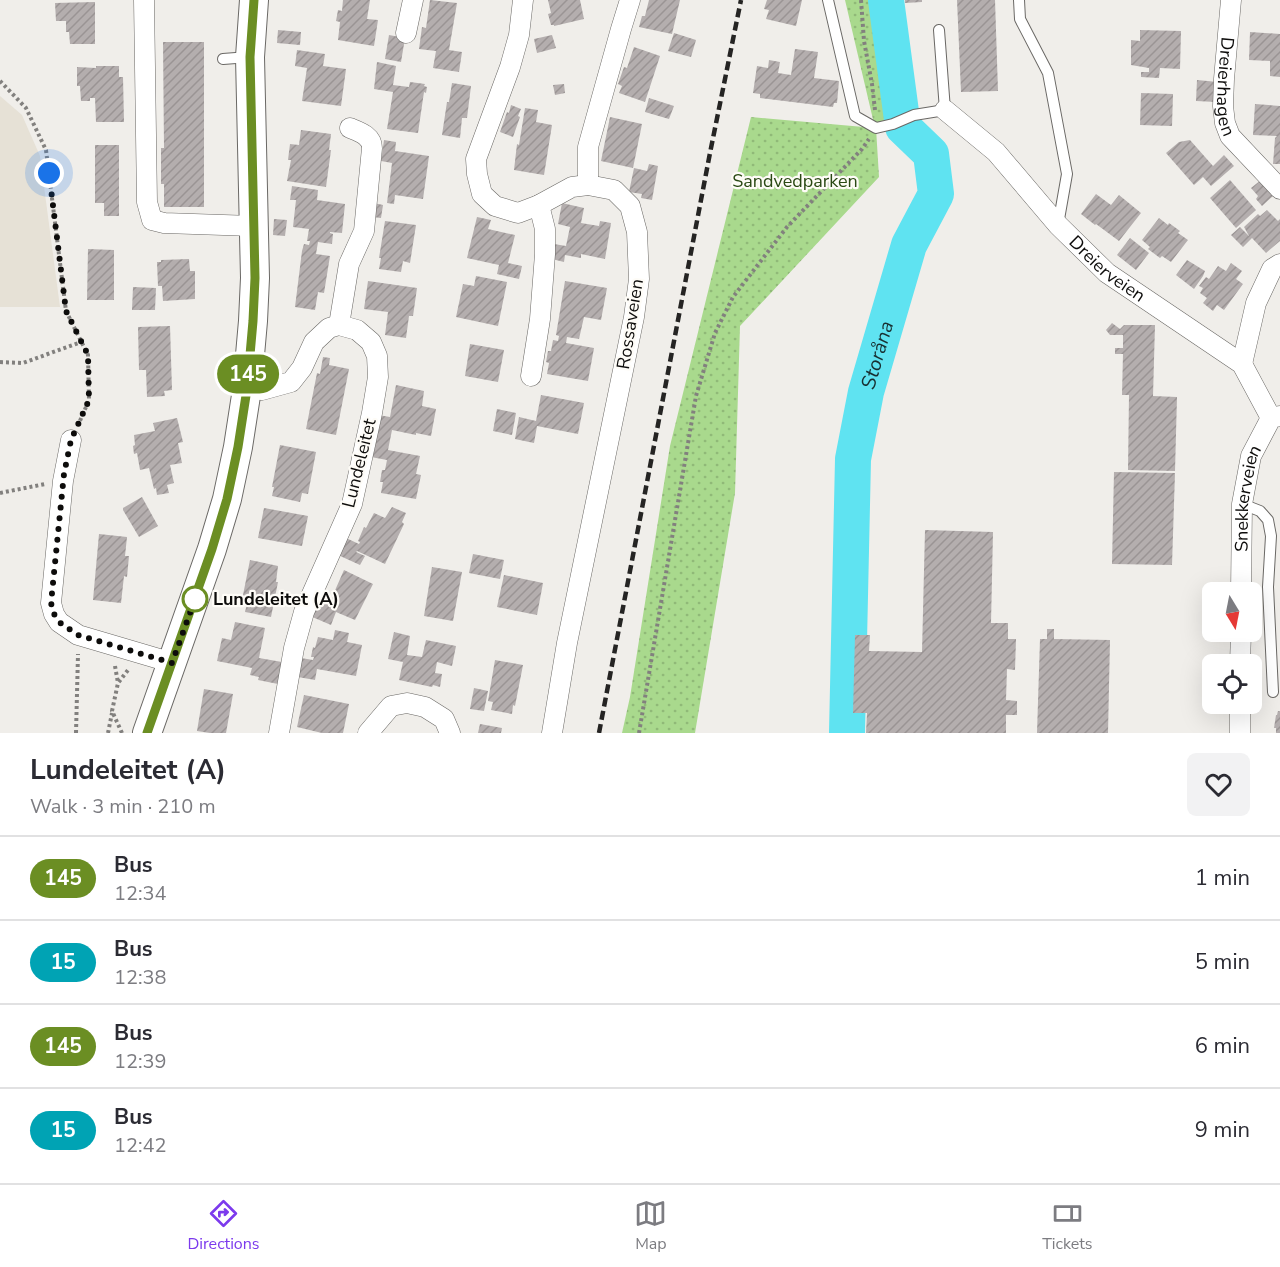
<!DOCTYPE html>
<meta charset="utf-8">
<style>
body{margin:0;font-family:"Nunito Sans",sans-serif;background:#f2f2f3;color:#2b2b33;height:100vh;display:flex;flex-direction:column;font-size:22px;white-space:nowrap}
*{box-sizing:border-box;margin:0}
p{font-size:20px;color:#7c7c81}
.icon{flex:none;width:33px;height:33px;fill:none;stroke:currentColor;stroke-width:2;stroke-linecap:round;stroke-linejoin:round}
.map{position:relative;height:733px;overflow:hidden}
.sheet{display:flex;flex-direction:column;background:#fff;flex:1}
.sheet>*{flex:none}
.badge{padding:0 12px;border-radius:20px;font-size:21px;line-height:39px}
.needle{width:39px;rotate:170deg}
.fabs{position:absolute;left:1202px;top:582px;display:grid;gap:12px}
.fabs a{display:grid;place-items:center;width:60px;height:60px;border-radius:9px;background:#fff;box-shadow:0 6px 24px #0002;font-size:30px}
.you{position:absolute;width:30px;height:30px;margin:-15px;border:4px solid #fff;border-radius:50%;background:#1a73e8;box-shadow:0 0 0 9px #1a73e833}
.map>.badge{position:absolute;translate:-50% -50%;box-shadow:0 0 0 3px #fff}
.round{display:grid;place-items:center;flex:none;width:63px;height:63px;border-radius:9px;background:#f2f2f3}
.head{display:flex;align-items:center;justify-content:space-between;height:102px;padding:0 30px}
h1{font-size:28px;font-weight:700;line-height:45px}
ul{padding:0;list-style:none}
li{display:flex;align-items:center;gap:18px;height:84px;padding:0 30px;border-top:2px solid #e1e1e2}
li div{flex:1}
li b{display:block;font-size:22px}
li em{font-style:normal}
li .badge{min-width:66px;font-weight:700;text-align:center}
.menu{display:flex;justify-content:space-around;align-items:center;height:84px;border-top:2px solid #e1e1e2;background:#fff;font-size:16px;color:#7c7c81}
.menu a{display:grid;justify-items:center;gap:3px}
.menu .active{color:#7c3aed}
.map>svg:first-child{display:block}
.built{fill:#e6e1d6}
.green{fill:url(#green-dots)}
.lines{fill:none;stroke-linecap:round;stroke-linejoin:round}
.river{stroke:#5fe3f1;stroke-width:36}
.building{fill:url(#building-hatch)}
.lane-casing{stroke:#6a6865;stroke-width:12}
.street-casing{stroke:#6a6865;stroke-width:21}
.secondary-casing{stroke:#6a6865;stroke-width:30}
.path{stroke:#82807e;stroke-width:4;stroke-dasharray:3 3;stroke-linecap:butt}
.lane{stroke:#fff;stroke-width:10}
.street{stroke:#fff;stroke-width:20}
.secondary{stroke:#fff;stroke-width:28}
.rail{stroke:#252423;stroke-width:4.5;stroke-dasharray:9 4.5;stroke-linecap:butt}
.line-casing{stroke:#fff;stroke-width:14}
.line{stroke:#6b8e23;stroke-width:9}
.walk{stroke:#0d0c0b;stroke-width:6;stroke-dasharray:0 10.8}
.stop-dot{fill:#fff;stroke:#6b8e23;stroke-width:3}
.labels{text-anchor:middle;dominant-baseline:central;stroke-width:4.5;stroke-linejoin:round;paint-order:stroke}
.street-label{font-size:18px;fill:#0d0c0b;stroke:#fefcf7}
.park-label{font-size:18px;fill:#2a4914;stroke:#fefcf7}
.stop-label{font-size:18px;font-weight:bold;fill:#0d0c0b;stroke:#fefcf7;text-anchor:start}
.water-label{font-size:20px;font-style:italic;fill:#182f31;stroke:#fefcf7}
</style>
<div class="map">
<svg width="1280" height="733" viewBox="0 0 1280 733">
<defs>
<pattern id="green-dots" width="8" height="8" patternUnits="userSpaceOnUse" patternTransform="scale(1.5)"><rect width="8" height="8" fill="#a9d98d"/><path d="M2 2h.1M6 6h.1" fill="none" stroke="#90b978" stroke-width="1.8" stroke-linecap="round"/></pattern>
<pattern id="building-hatch" width="6" height="6" patternUnits="userSpaceOnUse" patternTransform="scale(1.5)"><rect width="6" height="6" fill="#b4aeae"/><path d="M-1 1l2-2M0 6l6-6M5 7l2-2" fill="none" stroke="#9a9494"/></pattern>
</defs>
<rect width="100%" height="100%" fill="#f0eeea"/>
<path class="built" d="M0,96L22,115L40,156L60,307H0Z"/>
<path class="green" d="M845,0H902L909,103L876,128L879,177L740,326L735,493L695,733H622L630,697L670,446L751,117L875,128Z"/>
<g class="lines">
<path class="river" id="s1" d="M847,733L853,459L866,392L909,245L936,194L931,154L903,127L886,0"/>
</g>
<g class="building">
<path d="M343,0H370L367,19L378,20L374,46L338,40L340,22L336,21L338,10L342,11Z"/>
<path d="M430,0L457,3L449,50L462,52L459,72L433,68L436,51L419,49L422,27L426,28Z"/>
<path d="M548,0H580L584,19L554,26V25H551L548,14L551,13Z"/>
<path d="M649,0H680L672,34L639,27L642,16H645Z"/>
<path d="M767,0H802L796,26L766,19L769,10L764,9Z"/>
<path d="M905,0H922V2L905,3Z"/>
<path d="M957,0H995L998,91L961,92Z"/>
<path d="M95,2V44H70L69,32H66V21H56L55,3Z"/>
<path d="M278,30L301,32L300,45L277,43Z"/>
<path d="M1140,30L1181,31L1180,69L1160,68L1159,78L1141,77V72H1149V68L1131,65V40L1140,41Z"/>
<path d="M1250,32L1280,34V77L1270,76V61L1249,60Z"/>
<path d="M674,33L696,40L691,57L668,51Z"/>
<path d="M389,35L405,38L401,62L385,59Z"/>
<path d="M552,35L556,48L537,53L534,39Z"/>
<path d="M163,42H204V207H164V184H161V148H164Z"/>
<path d="M634,47L660,56L645,102L619,93L622,86L618,84L624,67L627,68Z"/>
<path d="M795,49L818,52L814,78L839,81L837,103H834L833,107L760,98V94L753,93L757,66L768,68L769,60L780,62L778,73L791,75Z"/>
<path d="M297,50L325,54L323,66L346,69L341,106L302,101L307,68L295,66Z"/>
<path d="M377,62L396,66L393,85L409,87L410,82L425,84L424,86L427,87L426,93L424,92L418,133L387,129L393,92L374,89Z"/>
<path d="M96,66H119V77H123L124,122H96L95,98H90V101H81L80,86H77V67L96,68Z"/>
<path d="M1197,80L1218,82L1216,102L1196,101Z"/>
<path d="M452,83L471,86L467,118H462L460,138L442,135L447,102H449Z"/>
<path d="M564,84L565,93L555,95L553,85Z"/>
<path d="M1141,93L1173,94L1172,126L1140,125Z"/>
<path d="M649,98L674,106L669,119L645,112Z"/>
<path d="M1255,104L1280,106V164H1273L1275,138L1277,136L1253,135Z"/>
<path d="M511,105L521,109L518,116L520,117L513,137L500,132L507,112L509,113Z"/>
<path d="M525,108L538,110L536,122L552,125L544,175L514,170L517,144L519,145Z"/>
<path d="M610,117L642,124L633,168L601,161Z"/>
<path d="M301,130L331,134L329,150H331L326,187L287,181L291,160H288L290,144L299,145Z"/>
<path d="M384,140L396,142L395,151L429,156L423,199L395,195L394,204L387,203L392,163L381,161Z"/>
<path d="M1190,140L1213,166L1224,155L1234,166L1211,186L1203,177L1194,185L1166,153L1179,142Z"/>
<path d="M95,145H119V216H104V203H95Z"/>
<path d="M649,164L658,166L652,200L641,198L642,194L629,192L634,168L647,171Z"/>
<path d="M1230,180L1256,210L1236,228L1210,198Z"/>
<path d="M1261,180L1274,195L1262,206L1256,199L1258,196L1251,188Z"/>
<path d="M292,186L318,190L317,200L345,204L342,233L330,232V233L333,234L332,244L318,242L316,254L330,256L324,293L318,292L315,310L295,307L302,251L304,244L309,245L310,241H307L309,229L293,227L296,200H290Z"/>
<path d="M1096,194L1111,205L1119,195L1141,213L1119,241L1096,224L1095,225L1081,214Z"/>
<path d="M374,203L383,205L381,218L372,217Z"/>
<path d="M562,203L584,208L581,223L599,226L600,221L611,223L605,259L581,254V258L565,255L564,262L552,259L554,244L566,246L570,227L558,224Z"/>
<path d="M1267,210L1278,221L1280,219V241L1266,253L1252,238L1243,247L1231,235L1240,227L1249,236L1244,227L1258,214L1260,216Z"/>
<path d="M477,217L491,220L488,229L515,235L508,263L522,266L519,279L497,274L499,265L467,258Z"/>
<path d="M1159,218L1168,225L1169,223L1180,231L1178,233L1188,240L1171,262L1162,256L1160,258L1148,249L1150,247L1142,240Z"/>
<path d="M274,219L287,220L285,236L273,235Z"/>
<path d="M385,221L416,225L410,263L403,261L401,272L379,269L381,258H379Z"/>
<path d="M1130,238L1149,253L1136,270L1117,255Z"/>
<path d="M88,249L114,250V300H87Z"/>
<path d="M189,259L190,271H195V299L163,301L162,286H158L157,262H161V260Z"/>
<path d="M1187,260L1205,271L1203,276L1194,289L1176,275Z"/>
<path d="M1231,263L1242,271L1236,279L1243,284L1224,310L1217,305L1213,311L1203,303L1207,298L1200,293L1203,288L1199,286L1206,277L1209,279L1218,266L1226,271Z"/>
<path d="M476,276L507,282L498,326L456,317L463,284L474,286Z"/>
<path d="M368,281L417,288L413,316H409L406,338L385,335L388,312L364,309Z"/>
<path d="M565,281L607,288L601,320L584,317L579,339L567,337L566,343L594,348L588,381L547,374L549,363L546,362L548,351H551L553,340L558,341L559,336L556,335Z"/>
<path d="M133,287L156,288L155,310H132Z"/>
<path d="M1112,323L1120,329L1124,325H1155L1153,396L1177,397L1175,471L1128,470L1129,395H1122L1123,354H1115V348H1123V335H1110L1106,330Z"/>
<path d="M170,326L172,390L164,391L165,396L147,397L146,370H139L138,327Z"/>
<path d="M470,344L504,350L498,382L465,376Z"/>
<path d="M323,357L330,358L329,365L349,369L336,435L306,429L317,373L320,374Z"/>
<path d="M396,385L424,391L422,406L436,409L431,436L416,433V435L392,430L388,450L420,456L416,474L421,475L416,499L381,493L383,482H380L382,470H385L387,460L371,457L378,415L390,417Z"/>
<path d="M541,395L584,403L578,434L537,426L534,443L515,439L519,417L536,421Z"/>
<path d="M497,409L516,413L512,435L493,431Z"/>
<path d="M177,418L183,442L178,443L182,463L170,465L174,483L167,485L169,493L157,495L156,488L154,489L149,468L140,470L137,453L134,454L133,446L135,445L134,435L155,431L153,423Z"/>
<path d="M280,445L316,452L308,494L302,493L300,502L272,496L274,487H272Z"/>
<path d="M1114,472L1175,473L1172,565L1112,564Z"/>
<path d="M142,497L158,526L139,537L123,510V508Z"/>
<path d="M392,507L406,513L402,522L404,524L385,564L357,551L356,552L365,556L360,565L338,555L346,538L359,544L360,542L358,541L364,527L366,528L374,513L385,518Z"/>
<path d="M264,508L308,516L302,546L258,538Z"/>
<path d="M925,530L993,532L991,623H1008V639H1016L1015,670L1007,669L1006,700L1017,701V715H1006V733H866L867,713H853L855,635H870L869,651L922,652Z"/>
<path d="M99,534L127,537L125,556H129L127,577L124,576L121,603L93,600Z"/>
<path d="M473,554L504,560L500,579L469,573Z"/>
<path d="M250,560L278,566L276,582H278L271,617L245,612L247,604L256,605L257,602L242,600Z"/>
<path d="M432,567L462,572L453,621L424,616Z"/>
<path d="M344,570L373,584L355,620L336,612L331,625L310,616L318,599L329,604Z"/>
<path d="M504,575L543,583L537,615L497,607Z"/>
<path d="M235,622L265,628L259,658L282,662L278,684L258,680L259,677L250,675L252,668L217,661L222,638L231,640Z"/>
<path d="M1047,629H1054V639L1110,640L1108,733H1037L1040,639H1047Z"/>
<path d="M335,630L349,633L347,642L362,645L356,676L317,669L315,680L298,677L301,658L313,660L314,657H311L313,647L315,648L318,637L333,640Z"/>
<path d="M394,632L410,636L407,655L422,657L426,640L456,646L452,666L437,662L435,673L442,674L440,687L433,685L432,687L399,680L403,662L388,659Z"/>
<path d="M495,660L523,665L515,706L513,705L512,714L491,710L493,702L488,701Z"/>
<path d="M474,688L488,691L484,711L470,709Z"/>
<path d="M204,689L233,694L226,733H210L197,731Z"/>
<path d="M304,695L349,704L343,733H322L297,727Z"/>
<path d="M1278,711H1280V733H1276V728H1274L1276,715H1277Z"/>
<path d="M480,724L502,728L501,733H478Z"/>
</g>
<g class="lines">
<defs>
<g id="lane">
<path d="M828,0L855,116L876,128L893,124L914,115L945,110L939,30"/>
<path d="M1019,0L1020,19L1048,73L1067,174L1058,225"/>
<path d="M223,59L249,57"/>
<path d="M1242,504L1260,511L1268,520L1271,536L1268,587L1273,692"/>
</g>
<g id="street">
<path d="M144,0L147,202L152,220L164,223L253,226"/>
<path d="M523,0L519,35L510,67L476,159L477,174L482,194L495,206L518,213L539,205L572,187L588,185L614,190L630,206L637,232L639,279L634,317L567,643L552,733"/>
<path id="s2" d="M1231,0L1224,79L1223,106L1225,123L1230,136L1280,189"/>
<path d="M406,33L413,0"/>
<path id="s3" d="M945,110L996,152L1058,225L1107,273L1242,364L1271,418"/>
<path d="M588,185V147L621,29L630,0"/>
<path d="M339,325L349,264L364,231L372,148C372,136 360,132 350,128"/>
<path d="M1242,364L1256,303L1272,269L1280,264"/>
<path d="M531,376L540,319L545,254V229L539,205"/>
<path d="M247,389L262,390L291,382L302,368L314,342L329,328L339,325L357,330L371,342L377,356L378,377L372,413L352,504L304,612L294,648L279,733"/>
<path d="M71,440L63,481L51,603L54,614L59,622L78,635L173,663"/>
<path id="s4" d="M1241,592L1242,504L1251,456L1271,418L1280,416"/>
<path d="M1240,664L1241,632"/>
<path d="M368,733L391,706L407,703L425,707L444,719L450,733"/>
<path d="M1240,733V704"/>
</g>
<path id="secondary" d="M147,733L212,549L227,499L238,447L247,389L253,321L255,278L250,57L254,0"/>
</defs>
<use href="#lane" class="lane-casing"/>
<use href="#street" class="street-casing"/>
<use href="#secondary" class="secondary-casing"/>
<g class="path">
<path d="M861,0L864,41L872,84L875,110"/>
<path d="M0,81L26,108L46,150L66,311L88,355L89,400L79,423"/>
<path d="M0,362L23,363L81,342"/>
<path d="M0,493L45,484"/>
<path d="M115,666L118,683"/>
<path d="M76,733L78,654"/>
<path d="M108,733L112,713"/>
<path d="M122,733L112,711L118,683L128,670"/>
<path d="M639,733L696,396L715,333L733,297L787,227L862,149L869,139"/>
</g>
<use href="#lane" class="lane"/>
<use href="#street" class="street"/>
<use href="#secondary" class="secondary"/>
<path class="rail" d="M599,733L710,153L741,0"/>
</g>
<g class="lines">
<defs>
<path id="line" d="M147,733L212,549L227,499L238,447L247,389L253,321L255,278L250,57L254,0"/>
</defs>
<use href="#line" class="line-casing"/>
<use href="#line" class="line"/>
<path class="walk" d="M49,173L66,311L88,355L89,400L71,440L64,474L51,603L54,614L59,622L78,635L172,663L195,599"/>
</g>
<circle class="stop-dot" cx="195" cy="599" r="12"/>
<g class="labels">
<g class="street-label">
<text stroke="none"><textPath href="#s2" startOffset="87">Dreierhagen</textPath></text>
<text stroke="none"><textPath href="#s3" startOffset="228">Dreierveien</textPath></text>
<text transform="translate(630 324) rotate(-81)">Rossaveien</text>
<text transform="translate(359 463) rotate(-76)">Lundeleitet</text>
<text stroke="none"><textPath href="#s4" startOffset="94">Snekkerveien</textPath></text>
</g>
<g class="park-label">
<text x="795" y="181">Sandvedparken</text>
</g>
<g class="stop-label">
<text x="213" y="599">Lundeleitet (A)</text>
</g>
<g class="water-label">
<text stroke="none"><textPath href="#s1" startOffset="381">Storåna</textPath></text>
</g>
</g>
</svg>
<div class="fabs">
<a><svg class="needle" viewBox="-14 -14 28 28"><path d="M0-13l5 13h-10z" fill="#e53935"/><path d="M0 13l5-13h-10z" fill="#7c7c81"/></svg></a>
<a><svg class="icon" aria-label="locate" viewBox="0 0 24 24"><circle cx="12" cy="12" r="6"/><path d="M12 2v4M12 18v4M2 12h4M18 12h4"/></svg></a>
</div>
<div class="you" style="left:49px;top:173px"></div>
<b class="badge" style="left:248px;top:374px;background:#6b8e23;color:#fff">145</b>
</div>
<section class="sheet">
<div class="head"><div><h1>Lundeleitet (A)</h1><p>Walk · 3 min · 210 m</p></div><a class="round"><svg class="icon" aria-label="heart" viewBox="0 0 24 24"><path d="M12 20l-8-8c-3-5 5-10 8-4 3-6 11-1 8 4z"/></svg></a></div>
<ul>
<li><span class="badge" style="background:#6b8e23;color:#fff">145</span><div><b>Bus</b><p>12:34</p></div><em>1 min</em></li>
<li><span class="badge" style="background:#00a3b4;color:#fff">15</span><div><b>Bus</b><p>12:38</p></div><em>5 min</em></li>
<li><span class="badge" style="background:#6b8e23;color:#fff">145</span><div><b>Bus</b><p>12:39</p></div><em>6 min</em></li>
<li><span class="badge" style="background:#00a3b4;color:#fff">15</span><div><b>Bus</b><p>12:42</p></div><em>9 min</em></li>
</ul>
</section>
<nav class="menu">
<a class="active"><svg class="icon" aria-label="directions" viewBox="0 0 24 24"><path d="M12 3l9 9-9 9-9-9zM9 14v-3h6M13 9l2 2-2 2"/></svg>Directions</a>
<a><svg class="icon" aria-label="map" viewBox="0 0 24 24"><path d="M3 6l6-2 6 2 6-2v14l-6 2-6-2-6 2zM9 4v14M15 6v14"/></svg>Map</a>
<a><svg class="icon" aria-label="tickets" viewBox="0 0 24 24"><path d="M3 7h18v10H3zM15 7v10"/></svg>Tickets</a>
</nav>
